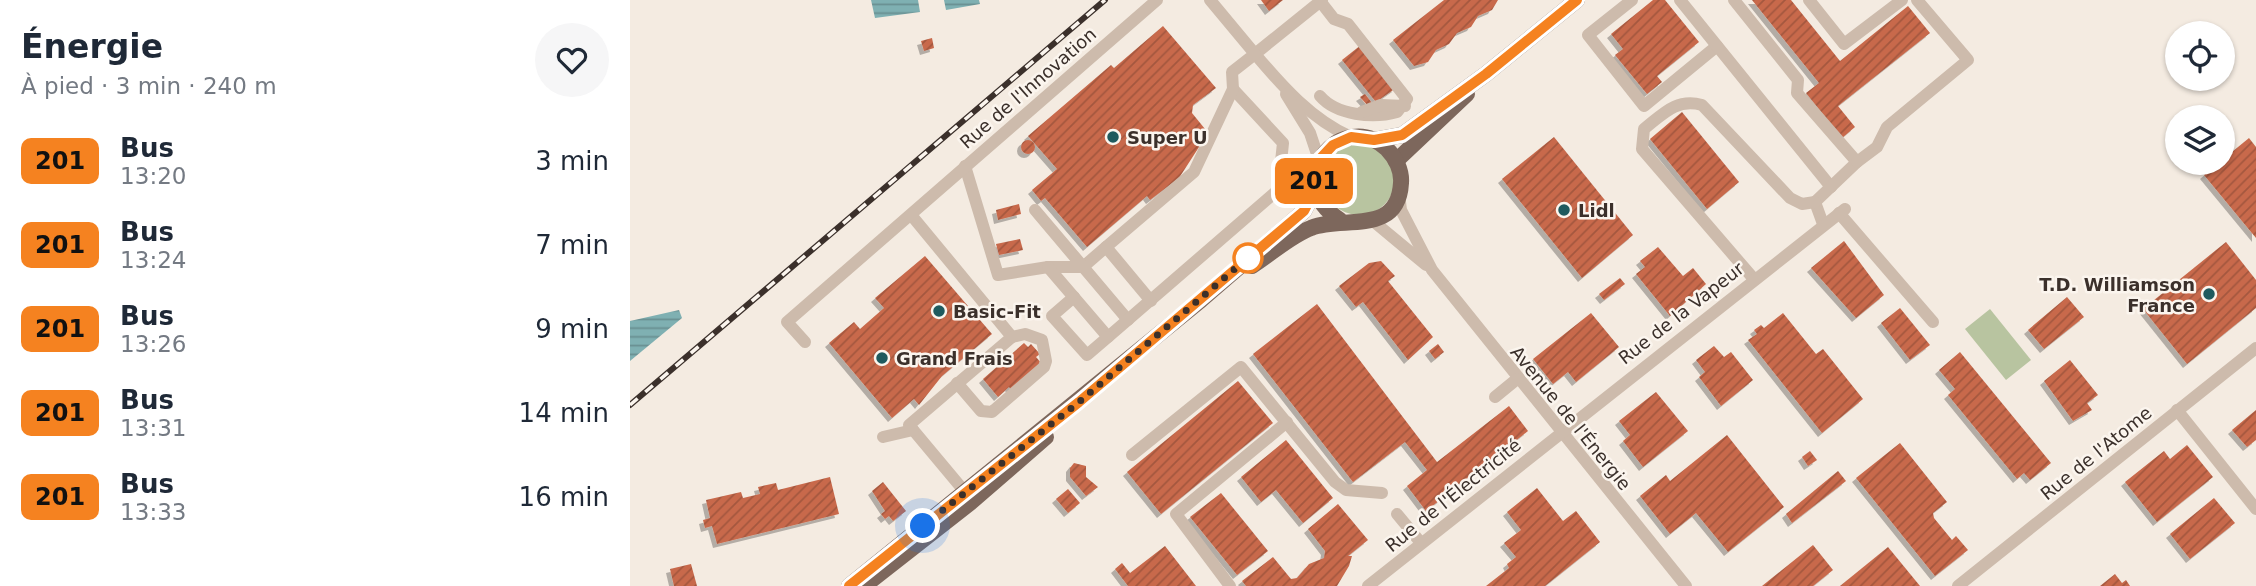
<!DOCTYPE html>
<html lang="fr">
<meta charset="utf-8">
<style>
body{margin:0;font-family:"DejaVu Sans",sans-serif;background:#f6f6f7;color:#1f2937;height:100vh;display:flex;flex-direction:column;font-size:26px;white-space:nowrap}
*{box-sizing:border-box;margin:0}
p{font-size:23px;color:#747a83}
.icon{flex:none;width:38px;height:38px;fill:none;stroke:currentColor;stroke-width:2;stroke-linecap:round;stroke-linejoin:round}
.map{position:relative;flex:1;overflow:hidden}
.sheet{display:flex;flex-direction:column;background:#fff;width:630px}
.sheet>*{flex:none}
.badge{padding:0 14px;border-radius:10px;font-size:24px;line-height:46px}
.controls{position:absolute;left:1535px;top:21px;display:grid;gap:14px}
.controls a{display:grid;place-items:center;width:70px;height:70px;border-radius:50%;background:#fff;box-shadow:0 2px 5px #0004;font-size:35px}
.you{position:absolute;width:35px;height:35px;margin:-18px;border:5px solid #fff;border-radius:50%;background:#1a73e8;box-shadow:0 0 0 10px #1a73e833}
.map>.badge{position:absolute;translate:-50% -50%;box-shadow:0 0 0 4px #fff}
.round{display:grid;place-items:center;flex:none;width:74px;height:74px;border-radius:37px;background:#f6f6f7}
.head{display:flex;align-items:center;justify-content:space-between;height:119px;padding:0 21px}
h1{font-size:33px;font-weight:800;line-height:52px}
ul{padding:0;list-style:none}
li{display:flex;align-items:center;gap:21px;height:84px;padding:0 21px}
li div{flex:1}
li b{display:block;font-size:26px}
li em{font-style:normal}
li .badge{min-width:77px;font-weight:700;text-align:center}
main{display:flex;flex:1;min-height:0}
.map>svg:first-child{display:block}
.green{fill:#b8c4a0}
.water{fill:url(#water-rules)}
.building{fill:url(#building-hatch);filter:url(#shadow)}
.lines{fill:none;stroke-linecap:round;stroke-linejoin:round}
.minor{stroke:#cdbbac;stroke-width:12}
.major{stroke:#7d675c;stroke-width:16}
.rail-casing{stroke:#3b302b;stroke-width:6}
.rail{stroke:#fbf5ee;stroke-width:3.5;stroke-dasharray:10;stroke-linecap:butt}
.line-casing{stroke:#fff;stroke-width:16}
.line{stroke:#f58220;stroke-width:10}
.walk{stroke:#3b302b;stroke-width:7;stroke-dasharray:0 12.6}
.poi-dot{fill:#1f5a5e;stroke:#fbf5ee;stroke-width:2.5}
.stop-dot{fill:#fff;stroke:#f58220;stroke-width:3.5}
.labels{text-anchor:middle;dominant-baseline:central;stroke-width:5;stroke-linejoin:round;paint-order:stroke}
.street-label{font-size:18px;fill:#3b302b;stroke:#fbf5ee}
.poi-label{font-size:18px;font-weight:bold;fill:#3b302b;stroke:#fbf5ee;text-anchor:start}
</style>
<main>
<section class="sheet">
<div class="head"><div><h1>Énergie</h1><p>À pied · 3 min · 240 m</p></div><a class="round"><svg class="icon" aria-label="heart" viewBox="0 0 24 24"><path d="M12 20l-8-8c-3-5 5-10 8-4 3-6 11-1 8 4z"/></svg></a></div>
<ul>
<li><span class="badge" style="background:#f58220;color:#111">201</span><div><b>Bus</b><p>13:20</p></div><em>3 min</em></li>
<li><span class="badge" style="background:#f58220;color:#111">201</span><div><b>Bus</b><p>13:24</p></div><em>7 min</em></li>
<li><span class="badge" style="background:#f58220;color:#111">201</span><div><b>Bus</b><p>13:26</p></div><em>9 min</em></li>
<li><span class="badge" style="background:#f58220;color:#111">201</span><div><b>Bus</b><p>13:31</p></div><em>14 min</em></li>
<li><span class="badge" style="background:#f58220;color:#111">201</span><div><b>Bus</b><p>13:33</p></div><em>16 min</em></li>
</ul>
</section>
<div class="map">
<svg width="1626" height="586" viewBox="0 0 1626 586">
<defs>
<pattern id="water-rules" width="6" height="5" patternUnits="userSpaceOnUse" patternTransform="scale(1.75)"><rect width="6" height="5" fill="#7fb0b2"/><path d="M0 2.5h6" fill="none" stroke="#699091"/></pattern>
<pattern id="building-hatch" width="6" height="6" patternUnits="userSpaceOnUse" patternTransform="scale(1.75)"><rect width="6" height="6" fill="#c8694b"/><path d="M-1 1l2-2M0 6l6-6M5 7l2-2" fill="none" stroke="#a4573f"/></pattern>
<filter id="shadow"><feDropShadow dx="-4" dy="4" stdDeviation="0" flood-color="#0004"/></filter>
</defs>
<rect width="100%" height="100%" fill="#f4ebe1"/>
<g class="green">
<circle cx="729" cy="179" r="36"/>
<path d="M1360,309L1401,360L1376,380L1335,329Z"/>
</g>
<g class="water">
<path d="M241,0H288L290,12L245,18Z"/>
<path d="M314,0H349L350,4L316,10Z"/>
<path d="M49,310L52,318L0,361V321Z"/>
</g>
<g class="building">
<path d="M631,0H653L639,11Z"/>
<path d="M814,0H868L862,10L848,16L841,27L827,33L819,44L806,50L798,62L784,66L763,40Z"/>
<path d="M1023,0H1035L1069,42L1027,76L1032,82L1017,94L985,55L993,49L981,34Z"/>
<path d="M1122,0H1161L1210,61L1278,6L1300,33L1208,106L1225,127L1212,138L1176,93L1189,83Z"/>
<path d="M533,26L586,88L563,105L562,113L575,129L566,138L571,144L549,178L520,200L517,196L457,247L415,198L411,201L402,190L427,169L398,136L481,65L484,68Z"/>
<path d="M302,38L304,48L294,51L291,41Z"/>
<path d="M731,45L766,88L746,102L712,60Z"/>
<path d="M735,94L742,103L738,106L730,97Z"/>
<path d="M1052,112L1109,182L1077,209L1020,139Z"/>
<path d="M924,137L1003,235L952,278L872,179Z"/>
<path d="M1619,138L1626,147V238L1574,175Z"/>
<circle cx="398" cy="147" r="7"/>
<path d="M389,204L391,214L368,220L366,210Z"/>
<path d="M390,239L393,250L369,255L366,244Z"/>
<path d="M1214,241L1254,295L1226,318L1181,268Z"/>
<path d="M1596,242L1626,280V308L1557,364L1513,309Z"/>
<path d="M1028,247L1053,276L1063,268L1076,284L1040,316L1006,274L1015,267L1010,261Z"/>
<path d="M295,256L362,334L312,376L289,405L284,399L262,418L199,343L224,322L230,329L254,308L245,298Z"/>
<path d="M751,261L765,276L758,281L803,337L778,360L733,302L726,307L709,286L739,263Z"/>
<path d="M990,278L995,284L974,300L969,294Z"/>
<path d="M1437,297L1454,317L1414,349L1398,330Z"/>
<path d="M687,304L807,462L879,406L898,431L796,511L777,486L797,470L775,442L723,482L623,354Z"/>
<path d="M1270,308L1300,345L1280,360L1251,323Z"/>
<path d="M961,313L989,347L946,382L938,372L923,384L903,359Z"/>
<path d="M1153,313L1186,354L1193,349L1233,399L1192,433L1118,340L1127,334L1124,330L1131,325L1134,328Z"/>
<path d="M394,343L398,347L401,344L410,354L406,357L413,365L382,391L379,387L368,397L353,379Z"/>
<path d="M808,344L814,352L805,359L799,351Z"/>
<path d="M1084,346L1094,357L1101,352L1123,380L1091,406L1069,377L1075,372L1066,360Z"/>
<path d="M1330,352L1421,463L1400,480L1394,473L1387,479L1318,395L1325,389L1309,370Z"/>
<path d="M1440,360L1468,395L1457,403L1462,410L1443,421L1414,381Z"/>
<path d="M608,381L643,423L531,514L497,472Z"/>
<path d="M1026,392L1058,431L1013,467L993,441L1000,435L989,421Z"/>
<path d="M1626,410V440L1617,447L1602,430Z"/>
<path d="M1097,435L1154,507L1098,552L1066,513L1040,534L1010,496L1036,475L1040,481Z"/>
<path d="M656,440L703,498L673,523L646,490L631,502L611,477Z"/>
<path d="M1270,443L1317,502L1303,513L1304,518L1322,540L1326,536L1338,550L1305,576L1226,478Z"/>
<path d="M1557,445L1583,477L1527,522L1495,482L1534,451L1540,459Z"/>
<path d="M1180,451L1187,460L1178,466L1172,457Z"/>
<path d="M444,463L456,466V477L468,487L456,496L440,477V468Z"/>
<path d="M1208,471L1216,481L1162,523L1156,514Z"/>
<path d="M200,477L209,514L87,544L82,526L75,528L73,520L80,518L76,500L111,492L113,498L130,494L128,487L146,483L148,490Z"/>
<path d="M253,482L276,511L263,521L259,516L255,519L251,514L255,511L242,491Z"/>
<path d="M907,488L933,521L946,511L970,542L915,586H856L879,568L877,564L886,557L874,543L891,530L877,512Z"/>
<path d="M438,489L450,503L438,513L426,499Z"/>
<path d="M591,493L638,551L607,575L560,517Z"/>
<path d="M1584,498L1605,523L1560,559L1540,534Z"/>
<path d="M708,504L738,540L718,556H722L719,566L707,586H616L612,581L643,557L661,579L667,578L679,564L694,558L695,551L678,529Z"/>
<path d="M1183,545L1203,570L1183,586H1132Z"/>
<path d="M535,546L566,586H498L485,569L492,563L500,573Z"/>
<path d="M1258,547L1290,586H1210Z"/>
<path d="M61,564L67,586H44L40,569Z"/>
<path d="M1485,574L1492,583L1496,580L1500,586H1470Z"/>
</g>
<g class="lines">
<g class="minor">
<path d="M692,0L625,54C652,86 682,120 721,137"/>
<path d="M1002,0L958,35L1014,106L1087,46"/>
<path d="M1050,0L1201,187"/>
<path d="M1104,0L1168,80L1167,93L1227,162L1185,202L1193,224"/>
<path d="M1179,0L1214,44L1272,0"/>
<path d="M656,94L680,133L689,160"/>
<path d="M690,96C706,115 743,119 767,112L777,99L718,24L704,19L690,1"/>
<path d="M732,112L751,105L775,106"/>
<path d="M1227,162L1247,147L1257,127L1338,60L1287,0"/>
<path d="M335,166L368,275L418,267H453L476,247"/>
<path d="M769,194L771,210L802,270L1056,586"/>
<path d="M405,210L498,320"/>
<path d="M1209,213L1303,322"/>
<path d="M282,216L382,337L279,425L335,492"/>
<path d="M743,221L796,265"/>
<path d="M418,267L478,337L648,190L653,143L603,89"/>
<path d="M1123,278L1012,149L1014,129C1033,114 1046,98 1072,105L1160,198L1172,204L1185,202"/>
<path d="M444,297L422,316L457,355L478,337"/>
<path d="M521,301L476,247L564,172L603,89L602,72L625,54L580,0"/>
<path d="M175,342L157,322L527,0"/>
<path d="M327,383L351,411L362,412L414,367L416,361L412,340L395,334L382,337"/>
<path d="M865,397L887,379"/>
<path d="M1547,410L1626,509"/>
<path d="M253,437L283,430"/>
<path d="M502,455L611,367L705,482L716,490L752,493"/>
<path d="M767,514L791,543"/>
<path d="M600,586L546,514L657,422"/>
<path d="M738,586L1215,209"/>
<path d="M1328,586L1626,348"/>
</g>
<g class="major">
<path d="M744,140L772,135L856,74L947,0"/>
<path d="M766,161L837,94"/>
<path d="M622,266C641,254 660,236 681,228C712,215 768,237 771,183C772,171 766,158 757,149C713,107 649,181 710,220"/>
<path d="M219,586L571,300L674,211L685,190"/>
<path d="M234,586L340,503L416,437"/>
</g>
<defs>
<path id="rail" d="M0,405L475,0"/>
</defs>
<use href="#rail" class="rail-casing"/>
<use href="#rail" class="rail"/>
</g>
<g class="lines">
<defs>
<path id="line" d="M219,586L449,402L674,211L685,190V169L689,160L703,145L721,137L744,140L772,135L856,74L947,0"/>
</defs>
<use href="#line" class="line-casing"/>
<use href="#line" class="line"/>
<path class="walk" d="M293,526L449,402L620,256L618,258"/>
</g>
<g class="poi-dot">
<circle cx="483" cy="137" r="7"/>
<circle cx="934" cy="210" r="7"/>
<circle cx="1579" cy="294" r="7"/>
<circle cx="309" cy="311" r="7"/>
<circle cx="252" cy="358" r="7"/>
</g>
<circle class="stop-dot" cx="618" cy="258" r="14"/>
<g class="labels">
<g class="street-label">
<text transform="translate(398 88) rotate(-41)">Rue de l'Innovation</text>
<text transform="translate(1051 313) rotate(-38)">Rue de la Vapeur</text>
<text transform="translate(941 418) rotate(51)">Avenue de l'Énergie</text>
<text transform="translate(1466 453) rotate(-39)">Rue de l'Atome</text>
<text transform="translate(823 495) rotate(-39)">Rue de l'Électricité</text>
</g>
<g class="poi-label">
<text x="497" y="137">Super U</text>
<text x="948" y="210">Lidl</text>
<text x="1565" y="284" text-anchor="end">T.D. Williamson<tspan x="1565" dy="21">France</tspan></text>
<text x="323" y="311">Basic-Fit</text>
<text x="266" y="358">Grand Frais</text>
</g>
</g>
</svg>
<div class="controls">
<a><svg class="icon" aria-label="locate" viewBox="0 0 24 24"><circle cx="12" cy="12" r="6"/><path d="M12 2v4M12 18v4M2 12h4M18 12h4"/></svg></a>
<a><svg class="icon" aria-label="layers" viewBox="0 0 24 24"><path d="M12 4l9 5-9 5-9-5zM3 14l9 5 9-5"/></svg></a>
</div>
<div class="you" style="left:293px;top:526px"></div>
<b class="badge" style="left:684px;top:181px;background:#f58220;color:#111">201</b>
</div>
</main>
